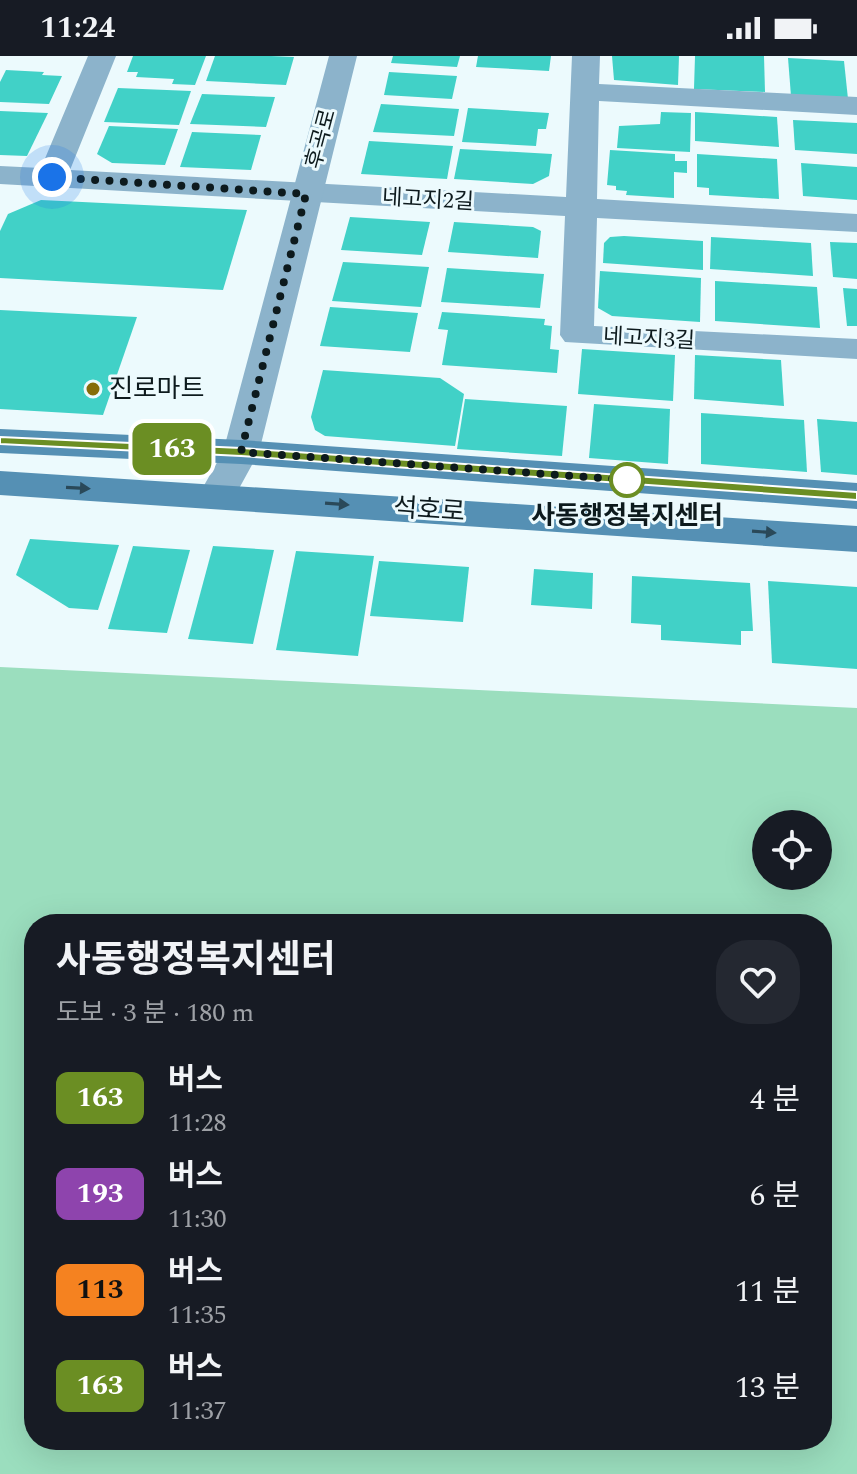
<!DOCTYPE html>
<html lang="ko">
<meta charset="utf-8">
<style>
body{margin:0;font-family:Spectral,"Noto Sans KR",serif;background:#242831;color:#f1f3f6;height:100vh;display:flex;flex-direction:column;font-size:30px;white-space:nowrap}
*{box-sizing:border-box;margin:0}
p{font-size:26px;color:#9ea1a6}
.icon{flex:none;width:44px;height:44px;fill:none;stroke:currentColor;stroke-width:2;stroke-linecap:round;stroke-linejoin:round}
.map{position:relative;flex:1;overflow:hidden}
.drawer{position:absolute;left:24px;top:858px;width:808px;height:536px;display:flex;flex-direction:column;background:#171b24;border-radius:32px;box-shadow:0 8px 32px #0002}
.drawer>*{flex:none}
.badge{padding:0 16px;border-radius:12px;font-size:28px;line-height:52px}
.buttons{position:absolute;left:752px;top:754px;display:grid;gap:16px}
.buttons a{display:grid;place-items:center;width:80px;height:80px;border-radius:50%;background:#171b24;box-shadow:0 8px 32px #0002;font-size:40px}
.you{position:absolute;width:40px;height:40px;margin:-20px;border:6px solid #fff;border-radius:50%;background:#1a73e8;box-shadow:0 0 0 12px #1a73e833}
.map>.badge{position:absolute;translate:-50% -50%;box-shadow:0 0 0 4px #fff}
.round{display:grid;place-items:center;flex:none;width:84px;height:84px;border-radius:32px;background:#242831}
.overview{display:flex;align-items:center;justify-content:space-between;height:136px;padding:0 32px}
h1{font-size:38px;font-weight:700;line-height:60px}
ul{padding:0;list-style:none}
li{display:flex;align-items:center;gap:24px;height:96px;padding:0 32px}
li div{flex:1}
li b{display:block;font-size:30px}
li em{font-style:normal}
li .badge{min-width:88px;font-weight:700;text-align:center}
.status{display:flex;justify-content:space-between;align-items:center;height:56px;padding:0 40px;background:#171b24;direction:ltr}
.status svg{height:22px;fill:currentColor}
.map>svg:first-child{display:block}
.green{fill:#9bdebe;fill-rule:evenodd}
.building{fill:#41d1c7}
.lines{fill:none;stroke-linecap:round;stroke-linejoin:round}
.minor{fill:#8cb3cb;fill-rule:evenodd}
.tertiary{fill:#8cb3cb;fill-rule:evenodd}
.secondary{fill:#5590b4;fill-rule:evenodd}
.oneway{fill:#2a4959}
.line{fill:#6b8e23;stroke:#fff;stroke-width:2}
.walk{stroke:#0d1a1d;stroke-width:8;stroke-dasharray:0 14.4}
.poi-dot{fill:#866c09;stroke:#ecfafd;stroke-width:3}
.stop-dot{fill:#fff;stroke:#6b8e23;stroke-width:4}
.labels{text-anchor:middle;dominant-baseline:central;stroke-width:6;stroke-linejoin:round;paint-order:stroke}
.far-street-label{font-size:22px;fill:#0d1a1d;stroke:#ecfafd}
.poi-label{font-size:26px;fill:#0d1a1d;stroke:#ecfafd;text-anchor:start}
.street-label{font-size:26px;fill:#0d1a1d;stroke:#ecfafd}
.stop-label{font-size:26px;font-weight:bold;fill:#0d1a1d;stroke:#ecfafd}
</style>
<div class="status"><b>11:24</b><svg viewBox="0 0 49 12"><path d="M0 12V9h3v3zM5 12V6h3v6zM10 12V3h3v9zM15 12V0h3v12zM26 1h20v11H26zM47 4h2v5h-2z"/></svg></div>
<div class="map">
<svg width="857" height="1418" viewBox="0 0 857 1418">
<rect width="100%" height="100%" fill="#ecfafd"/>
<path class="green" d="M0,611L857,652V1418H0ZM766,768H818V820H766ZM34,868H822V1384H34Z"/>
<g class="building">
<path d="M133,0H206L195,29L172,28L174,23L136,21L138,16H127Z"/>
<path d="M215,0H271L294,1L286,29L206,25Z"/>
<path d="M393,0H460L457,11L391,7Z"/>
<path d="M478,0H551L549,15L476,11Z"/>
<path d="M612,0H679L678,29L614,24Z"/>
<path d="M695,0H764L765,36L694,33Z"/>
<path d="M788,2L844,5L848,43L791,40Z"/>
<path d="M6,14L44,16L42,19L62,20L49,48L0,46V26Z"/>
<path d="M389,16L457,20L452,43L384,39Z"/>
<path d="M118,32L191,35L179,69L104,66Z"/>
<path d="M202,38L275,41L266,71L190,68Z"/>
<path d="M381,48L459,53L454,80L373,76Z"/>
<path d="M468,52L549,57L546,73H538L536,90L462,86Z"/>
<path d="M0,55L48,57L27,100L0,99Z"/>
<path d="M661,56L691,57L690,96L617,92L619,70L660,68Z"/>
<path d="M695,56L777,61L779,91L695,85Z"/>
<path d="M793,64L857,67V98L795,94Z"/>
<path d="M109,70L178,73L165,109L112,107L97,98Z"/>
<path d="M192,76L261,79L251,114L180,111Z"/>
<path d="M369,85L453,90L447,123L361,118Z"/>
<path d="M460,93L552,98L549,120L533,128L454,123Z"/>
<path d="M610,94L675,98V105H687V117L674,116V142L626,139L627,135L616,134V130L607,129Z"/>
<path d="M697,98L777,103L779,143L709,139V132L697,131Z"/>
<path d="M801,107L857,111V144L803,140Z"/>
<path d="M41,144L247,154L223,234L0,222V175L8,158Z"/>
<path d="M350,161L430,166L422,199L341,194Z"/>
<path d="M454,166L533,171L541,175L538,202L448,196Z"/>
<path d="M624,180L703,185V214L603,207L604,187L610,181Z"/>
<path d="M711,181L811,187L813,220L710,213Z"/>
<path d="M830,186L857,187V223L833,221Z"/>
<path d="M343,206L429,211L421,251L332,245Z"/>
<path d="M447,212L544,218L540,252L441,246Z"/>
<path d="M600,215L701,222L700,266L612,260L598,252Z"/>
<path d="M715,225L817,231L820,272L715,265Z"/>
<path d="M843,232L857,233V270H847Z"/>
<path d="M330,251L418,257L410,296L320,290Z"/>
<path d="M0,254L137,261L103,359L0,353Z"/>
<path d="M442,256L545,263L544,269L552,270L550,293L559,294L557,317L442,309L448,274L438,273Z"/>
<path d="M582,293L675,299L673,345L578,338Z"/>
<path d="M695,299L781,304L784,350L694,343Z"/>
<path d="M323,314L440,322L464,338L455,390L325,380L315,374L311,361Z"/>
<path d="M465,343L567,350L562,400L457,393Z"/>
<path d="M594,348L670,353L668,408L589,402Z"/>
<path d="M701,357L804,364L807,416L701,408Z"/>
<path d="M817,363L857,366V419L821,416Z"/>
<path d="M30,483L119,489L98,554L69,552L16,519Z"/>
<path d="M133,490L190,494L167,577L108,573Z"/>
<path d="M213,490L274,494L253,588L188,583Z"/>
<path d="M296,495L374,500L358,600L276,594Z"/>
<path d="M379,505L469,511L463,566L370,560Z"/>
<path d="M534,513L593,517L592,553L531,549Z"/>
<path d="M632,520L750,527L753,575H741V589L661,584V569L631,567Z"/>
<path d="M768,525L857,531V613L772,607Z"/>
</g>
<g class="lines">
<path class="minor" d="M88,0H116L70,114L566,141L572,0H600L599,28L857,41V59L599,45L597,143L857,158V176L597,162L594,270L857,283V303L565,286L560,279L565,160L0,128V110L41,112Z"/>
<path class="tertiary" d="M329,0H357L259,396L230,449L217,453L204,449L198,440L223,396Z"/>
<g class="secondary">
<path d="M0,373L241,384L857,427V453L241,408L0,397Z"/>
<path d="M0,415L857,470V496L0,439Z"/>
</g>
</g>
<defs><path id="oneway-solid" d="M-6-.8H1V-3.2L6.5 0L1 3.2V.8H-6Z" transform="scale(2)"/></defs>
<g class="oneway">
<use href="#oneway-solid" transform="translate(78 432) rotate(3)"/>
<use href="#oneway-solid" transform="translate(337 448) rotate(4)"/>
<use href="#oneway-solid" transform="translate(764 476) rotate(4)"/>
</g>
<path class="line" d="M0,381L241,392L857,436V444L241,400L0,388Z"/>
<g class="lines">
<path class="walk" d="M52,121L306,138L241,396L642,425L627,424"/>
</g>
<circle class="poi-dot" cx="93" cy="333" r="8"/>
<circle class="stop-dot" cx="627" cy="424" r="16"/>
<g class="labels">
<g class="far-street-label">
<text transform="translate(321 83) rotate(-75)">후곡로</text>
<text transform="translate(428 144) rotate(3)">네고지2길</text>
<text transform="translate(649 283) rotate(3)">네고지3길</text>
</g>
<g class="poi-label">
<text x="109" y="333">진로마트</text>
</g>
<g class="street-label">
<text transform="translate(429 454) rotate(4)">석호로</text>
</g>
<g class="stop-label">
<text x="627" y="460">사동행정복지센터</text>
</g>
</g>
</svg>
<div class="buttons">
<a><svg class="icon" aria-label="locate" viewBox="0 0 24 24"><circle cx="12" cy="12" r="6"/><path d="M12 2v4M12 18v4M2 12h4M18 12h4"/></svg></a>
</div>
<div class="you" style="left:52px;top:121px"></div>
<b class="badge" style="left:172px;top:393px;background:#6b8e23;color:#fff">163</b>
<section class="drawer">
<div class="overview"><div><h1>사동행정복지센터</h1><p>도보 · 3 분 · 180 m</p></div><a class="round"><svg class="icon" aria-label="heart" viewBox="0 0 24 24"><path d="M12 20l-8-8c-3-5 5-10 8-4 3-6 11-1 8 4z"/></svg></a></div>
<ul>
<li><span class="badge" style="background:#6b8e23;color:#fff">163</span><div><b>버스</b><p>11:28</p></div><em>4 분</em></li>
<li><span class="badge" style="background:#8e44ad;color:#fff">193</span><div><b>버스</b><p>11:30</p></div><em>6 분</em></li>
<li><span class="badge" style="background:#f58220;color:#111">113</span><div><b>버스</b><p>11:35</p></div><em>11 분</em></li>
<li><span class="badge" style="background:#6b8e23;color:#fff">163</span><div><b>버스</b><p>11:37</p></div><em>13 분</em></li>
</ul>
</section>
</div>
